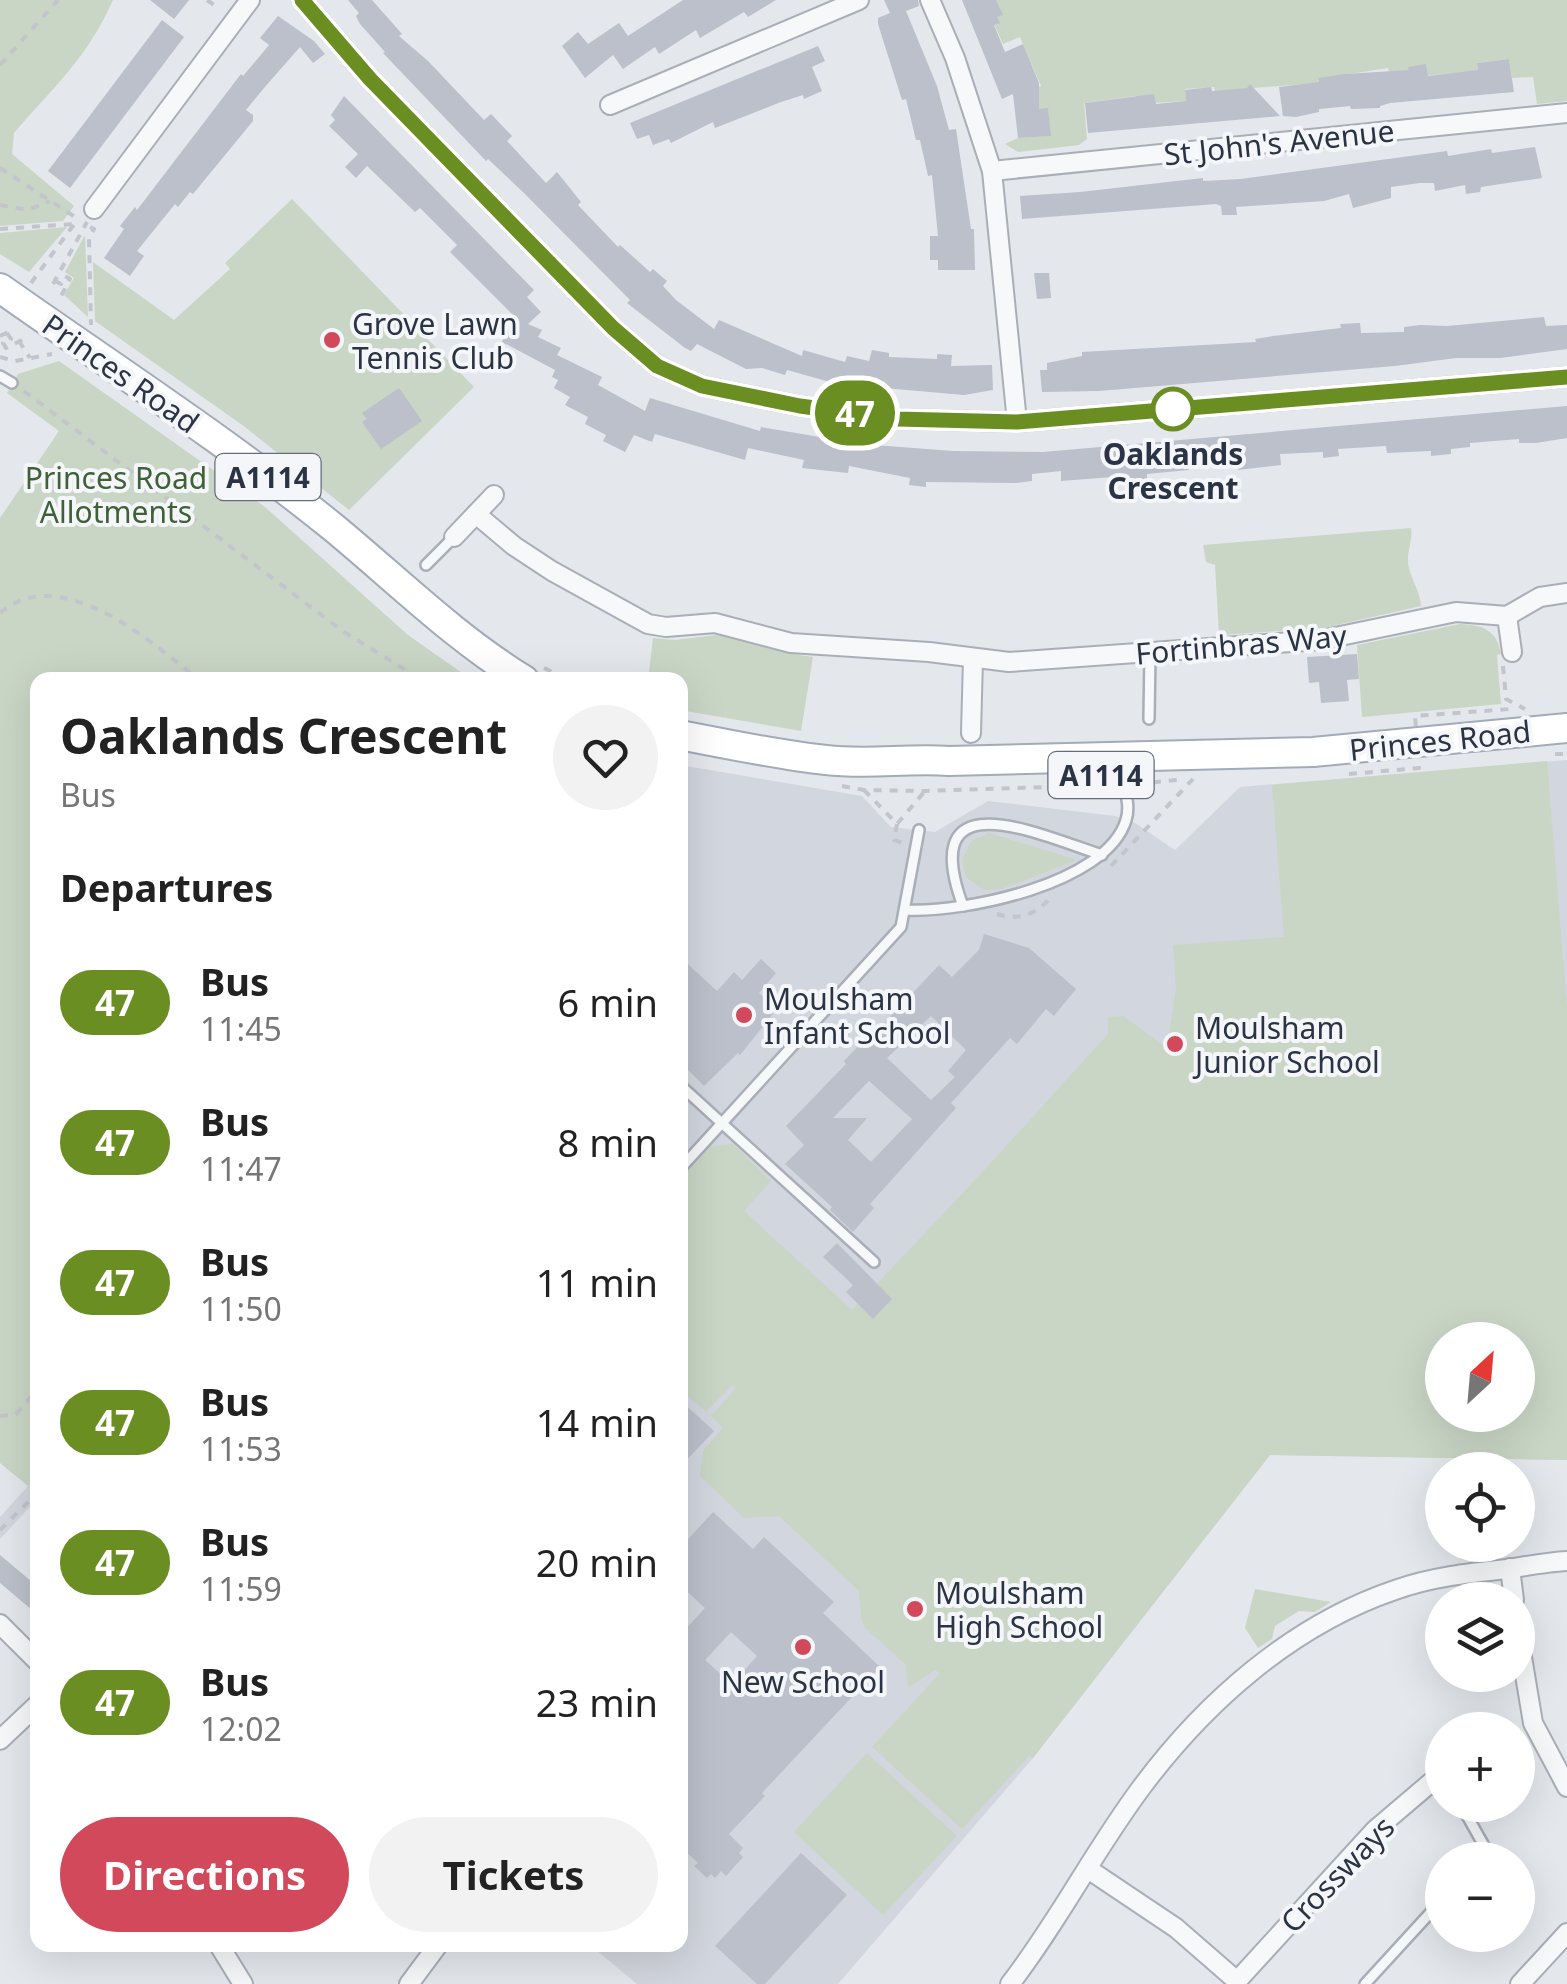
<!DOCTYPE html>
<meta charset="utf-8">
<style>
body{margin:0;font-family:"Noto Sans",sans-serif;background:#f2f2f2;color:#222;height:100vh;display:flex;flex-direction:column;font-size:38px;white-space:nowrap}
*{box-sizing:border-box;margin:0}
p{font-size:32px;color:#767676}
.icon{flex:none;width:55px;height:55px;fill:none;stroke:currentColor;stroke-width:2;stroke-linecap:round;stroke-linejoin:round}
.map{position:relative;flex:1;overflow:hidden}
.side{position:absolute;left:30px;top:672px;width:658px;height:1280px;display:flex;flex-direction:column;background:#fff;border-radius:20px;box-shadow:0 10px 40px #0002}
.side>*{flex:none}
.badge{padding:0 20px;border-radius:32px;font-size:35px;line-height:65px}
.needle{width:65px;rotate:26deg}
.buttons{position:absolute;left:1425px;top:1322px;display:grid;gap:20px}
.buttons a{display:grid;place-items:center;width:110px;height:110px;border-radius:50%;background:#fff;box-shadow:0 10px 40px #0002;font-size:50px}
.map>.badge{position:absolute;translate:-50% -50%;box-shadow:0 0 0 5px #fff}
h2{padding:0 30px;font-size:38px;line-height:90px}
.round{display:grid;place-items:center;flex:none;width:105px;height:105px;border-radius:52px;background:#f2f2f2}
.overview{display:flex;align-items:center;justify-content:space-between;height:170px;padding:0 30px}
h1{font-size:48px;font-weight:700;line-height:75px}
.button{display:flex;gap:20px;margin-top:auto;padding:20px 30px}
.button a{flex:1;height:115px;border-radius:60px;background:#d1495b;color:#fff;font-size:40px;font-weight:700;line-height:115px;text-align:center}
.button a+a{background:#f2f2f2;color:#222}
ul{padding:0;list-style:none}
li{display:flex;align-items:center;gap:30px;height:140px;padding:0 30px}
li div{flex:1}
li b{display:block;font-size:38px}
li em{font-style:normal}
li .badge{min-width:110px;font-weight:700;text-align:center}
.map>svg:first-child{display:block}
.built{fill:#d2d6de;fill-rule:evenodd}
.green{fill:#c9d6c5;fill-rule:evenodd}
.building{fill:#bbc0ca;fill-rule:evenodd}
.lines{fill:none;stroke-linecap:round;stroke-linejoin:round}
.lane-casing{stroke:#a9aeb7;stroke-width:14}
.street-casing{stroke:#a9aeb7;stroke-width:22}
.primary-casing{stroke:#a3abb8;stroke-width:32}
.path{stroke:#c2c5cb;stroke-width:4;stroke-dasharray:8 8;stroke-linecap:butt}
.lane{stroke:#f7f8fa;stroke-width:9}
.street{stroke:#f7f8fa;stroke-width:18}
.primary{stroke:#fff;stroke-width:28}
.path-bridge{stroke:#c2c5cb;stroke-width:4;stroke-dasharray:8 8;stroke-linecap:butt}
.line-casing{stroke:#fff;stroke-width:22}
.line{stroke:#6b8e23;stroke-width:15}
.poi-dot{fill:#d1495b;stroke:#f4f6f9;stroke-width:4}
.stop-dot{fill:#fff;stroke:#6b8e23;stroke-width:5}
.labels{text-anchor:middle;dominant-baseline:central;stroke-width:8;stroke-linejoin:round;paint-order:stroke}
.shield{fill:#f4f6f9;stroke:#676e7b;stroke-width:2.5}
.shield-label{font-size:28px;font-weight:bold;fill:#2b3445}
.street-label{font-size:30px;fill:#2b3445;stroke:#f4f6f9}
.poi-label{font-size:30px;fill:#2b3445;stroke:#f4f6f9;text-anchor:start}
.stop-label{font-size:30px;font-weight:bold;fill:#2b3445;stroke:#f4f6f9}
.park-label{font-size:30px;fill:#3f6138;stroke:#f4f6f9}
</style>
<div class="map">
<svg width="1567" height="1984" viewBox="0 0 1567 1984">
<rect width="100%" height="100%" fill="#e4e7ec"/>
<g class="built">
<path d="M1567,760V1460L1270,1455L1033,1758L838,1984H637L590,1945H680V765L862,796L891,827L935,832L988,801L1115,816L1135,823L1175,850L1240,787ZM1442,1340H1518V1415H1442Z"/>
<path d="M37,1476V1499L0,1539V1517Z"/>
</g>
<g class="green">
<path d="M0,0H113C86,60 55,85 14,133L12,154L74,206L63,221L0,226Z"/>
<path d="M996,0H1567V101L1537,104L1533,77L1512,78L1509,59L1477,63L1478,71L1390,79L1388,68L1318,79L1319,83L1215,91L1214,87L1185,89L1186,101L1137,104L1136,96L1084,103L1087,139L1079,145L1018,152L1005,144L1018,138L1050,136L1048,109H1039L1037,88L1041,86L1020,37L1003,44L986,6Z"/>
<path d="M292,199L474,387L349,510L245,427L95,321L93,262L174,320L230,269L225,263Z"/>
<path d="M67,227L29,272L0,254V233Z"/>
<path d="M85,235L88,317L64,295L74,278L65,272Z"/>
<path d="M59,361L265,507L408,635L472,680H38V1476L28,1486L0,1463V518L59,431L7,393L18,374Z"/>
<path d="M1411,528C1413,540 1407,550 1408,563C1410,578 1420,590 1421,606L1324,628L1219,635L1215,565L1206,562L1203,545Z"/>
<path d="M1460,624C1483,625 1497,630 1501,654L1497,655L1501,704L1362,717L1357,645Z"/>
<path d="M716,635C749,639 777,653 813,657L801,731L680,710V680H648L653,638L675,640Z"/>
<path d="M1547,761L1567,1007V1460L1270,1455L1033,1758L1029,1756L962,1829L872,1747L940,1673L935,1670L908,1688L905,1664L865,1628L861,1617L859,1591L779,1516L744,1518L700,1476L703,1451L723,1428L711,1416L736,1388L732,1385L706,1412L680,1389V1365L683,1362L680,1359V1180L710,1147L733,1144L771,1181L744,1211L852,1310L977,1178L1108,1034V1017L1123,1016L1167,1048L1176,989L1173,945L1284,937L1272,785ZM1442,1340H1518V1415H1442Z"/>
<path d="M989,833L1077,860L1002,889L984,890L966,877L962,859L971,841Z"/>
<path d="M1255,1589L1331,1602L1315,1612L1299,1611L1275,1626L1272,1639L1258,1648L1245,1628Z"/>
<path d="M867,1753L957,1836L883,1915L794,1832Z"/>
</g>
<g class="building">
<path d="M150,0H189L174,19Z"/>
<path d="M348,0H372L402,34L399,36L428,61L484,120L491,114L512,136L507,141L546,183L557,172L581,202L578,205L618,247L620,245L650,272L653,269L667,281L663,286L676,300L714,329L719,320L802,356L803,350L845,362L847,356L869,361L872,350L889,353V357L937,359V354L952,355L951,366L992,365L993,390L964,395L884,388L831,379L830,382L787,370L785,375L762,368L746,369L697,344L691,351L685,348L627,303L630,300L524,193L488,159L486,161L383,53L385,52L360,24L356,16L359,13Z"/>
<path d="M683,0H776L748,17L744,12L700,38L696,30L659,54L655,47L623,69L613,55L585,78L562,46L578,32L588,44L619,23L628,36Z"/>
<path d="M884,0H918L919,6L906,11L937,86L949,130L956,129L971,229H974L975,270H938V260H930V236H938L932,175L928,176L920,140H916L906,99L902,100L878,24V18L890,13Z"/>
<path d="M962,0H996L1003,15L997,17L1000,23L994,25L1005,52L1023,44L1039,83V109L1048,108L1051,136L1018,138L1013,94L1002,99Z"/>
<path d="M278,16L314,41L325,54L313,63L300,47L264,88L246,110L253,115V121L193,194L190,192L178,207L175,204L137,251L144,256L130,276L104,258L124,229L120,226L135,207L137,210L241,74L243,76L269,45L260,38Z"/>
<path d="M162,20L184,37L70,188L48,171Z"/>
<path d="M818,46L825,61L812,67L822,91L804,99L803,95L781,102L715,128L713,122L671,143L669,139L653,145L649,135L637,139L630,123Z"/>
<path d="M1509,59L1514,92L1390,103L1380,106V108L1351,109L1350,106L1319,109V112L1296,117L1283,116L1279,87L1319,82L1318,78L1345,74L1409,70L1408,67L1426,64L1428,76L1478,70L1477,63Z"/>
<path d="M1250,84L1280,116L1088,133L1085,103L1154,94L1156,104L1186,101L1185,90L1211,87L1212,91L1247,88Z"/>
<path d="M344,96L534,290L527,297L541,312L528,324L542,330L538,337L561,348L557,355L602,377L598,385L645,411L650,398L760,431L761,427L861,444L953,451L1043,452L1567,406V438L1536,443H1519V439L1470,443V447L1451,449V454L1431,456V451L1387,453L1386,446L1338,449L1339,456L1323,458V452L1280,454L1281,465L1238,470L1237,457L1206,459V462L1189,463V470L1147,474V480L1113,481V477L1061,481V471L1032,474V481L1015,483L926,482V487L909,485L910,478L849,466L848,473L802,468L804,460L748,448L745,460L655,434L652,442L634,435L625,452L603,441L606,435L585,424L588,417L565,405L570,397L554,388L558,380L552,377L555,370L506,344L498,349L515,317L450,252L457,245L420,208L415,212L367,166L356,178L345,167L358,154L329,126L335,120L331,115Z"/>
<path d="M1535,147L1542,178L1481,187L1480,192L1466,194L1465,185L1435,191L1434,183H1420L1391,187V198L1353,208L1349,194L1324,201L1236,207L1237,215H1222L1221,206L1216,204L1022,219L1020,196L1080,192L1203,178V181L1241,179L1447,151L1448,156L1491,149L1492,153Z"/>
<path d="M1034,273H1049L1051,298L1037,299Z"/>
<path d="M1544,317L1546,326L1567,325V349L1501,358H1456L1395,366L1099,391L1042,392L1040,370H1047V363L1082,356V352L1256,342L1255,339L1273,336L1341,328L1340,324L1360,323L1361,333L1404,332V327L1420,325L1447,326Z"/>
<path d="M399,388L422,421L381,449L362,422L367,419L362,413Z"/>
<path d="M1357,654L1359,679L1347,680L1349,701L1321,703L1319,682L1309,683L1307,657Z"/>
<path d="M984,934L1029,948L1076,989L1054,1016L1046,1009L1017,1044L1010,1038L951,1103L956,1108L870,1204L874,1208L853,1232L830,1210L832,1207L785,1164L804,1145L786,1126L846,1064L844,1061L870,1034L872,1036L939,965L952,977L979,950ZM931,1016L966,1050L948,1071L955,1077L931,1100L887,1058ZM869,1081L912,1119L871,1162L848,1140L867,1118H833Z"/>
<path d="M680,957L717,991L734,972L742,980L761,959L776,973L759,993L777,1009L740,1055L738,1053L704,1086L688,1070L680,1077Z"/>
<path d="M837,1243L892,1299L873,1319L846,1292L853,1285L823,1257Z"/>
<path d="M680,1400L714,1431L680,1467Z"/>
<path d="M713,1512L753,1549L764,1537L834,1602L823,1613L880,1667L762,1793L765,1796L729,1834L743,1848L739,1853L743,1857L726,1876L721,1871L715,1878L711,1874L707,1878L694,1866L698,1863L680,1846V1635L705,1608L680,1585V1548ZM731,1632L757,1656L732,1684L705,1660Z"/>
<path d="M0,1555L38,1587V1615L0,1583Z"/>
<path d="M801,1853L847,1895L765,1984H757L715,1946Z"/>
</g>
<g class="lines">
<defs>
<g id="lane">
<path d="M0,376L12,383"/>
<path d="M426,565L454,537"/>
<path d="M1149,719L1150,653"/>
<path d="M963,906C915,776 1040,835 1102,855"/>
<path d="M906,910C963,913 1107,884 1126,820C1131,805 1124,789 1122,774"/>
<path d="M680,1085L874,1262"/>
<path d="M680,1169L901,927L919,830"/>
<path d="M1461,1805L1487,1851L1479,1860"/>
<path d="M1365,1984L1442,1900"/>
</g>
<g id="street">
<path d="M302,0L370,79L613,328L657,366L702,386L800,406L897,419L1017,422L1567,377"/>
<path d="M930,0L955,58L992,171L1017,422"/>
<path d="M610,105L859,0"/>
<path d="M992,171L1567,113"/>
<path d="M94,209L250,0"/>
<path d="M476,514L514,546L552,571L648,624L666,627L715,623L791,643L929,652L1009,662L1321,640L1456,612L1507,616L1540,597L1567,593"/>
<path d="M454,537L494,495"/>
<path d="M1507,616L1512,652"/>
<path d="M971,733L973,659"/>
<path d="M1510,1568L1514,1600"/>
<path d="M0,1624L38,1662"/>
<path d="M1518,1633L1533,1723L1567,1787"/>
<path d="M0,1740L38,1704"/>
<path d="M1088,1869L1176,1928L1237,1981L1375,1830L1442,1773"/>
<path d="M219,1945L243,1984"/>
<path d="M409,1984L438,1945"/>
<path d="M1010,1984C1058,1922 1094,1851 1141,1788C1205,1702 1292,1625 1395,1590C1431,1577 1469,1573 1507,1569C1527,1566 1547,1562 1567,1561"/>
<path d="M1520,1984L1567,1933"/>
</g>
<g id="primary">
<path d="M0,288C112,367 228,442 334,528C397,580 454,637 524,680"/>
<path d="M680,735C728,744 777,755 826,760C868,765 907,758 949,761L1313,752L1567,728"/>
</g>
</defs>
<use href="#lane" class="lane-casing"/>
<use href="#street" class="street-casing"/>
<use href="#primary" class="primary-casing"/>
<g class="path">
<path d="M207,0L220,9"/>
<path d="M0,65L58,0"/>
<path d="M0,168L78,219"/>
<path d="M0,205L28,210L50,201"/>
<path d="M90,227L94,229L89,238L91,325"/>
<path d="M0,229L74,224"/>
<path d="M55,281L61,284L65,276L70,279L59,300"/>
<path d="M31,283L78,219"/>
<path d="M53,284L87,222"/>
<path d="M7,333L11,339L3,343L6,348L28,337"/>
<path d="M0,336L11,331"/>
<path d="M19,341L30,358"/>
<path d="M0,357L15,361L52,354"/>
<path d="M24,391L344,632L422,680"/>
<path d="M0,613C60,561 152,642 199,680"/>
<path d="M1503,666L1506,699L1525,709"/>
<path d="M544,668L569,680"/>
<path d="M1555,754H1567"/>
<path d="M1137,784L1177,780"/>
<path d="M842,786L864,790L925,791L1112,785"/>
<path d="M864,790L897,824L925,791"/>
<path d="M897,824L894,840L903,843"/>
<path d="M1111,866L1193,779"/>
<path d="M997,914C1017,921 1036,915 1050,898"/>
<path d="M680,1132L688,1137"/>
<path d="M0,1416L16,1414L38,1389"/>
<path d="M0,1530L38,1492"/>
</g>
<use href="#lane" class="lane"/>
<use href="#street" class="street"/>
<use href="#primary" class="primary"/>
<path class="path-bridge" d="M1349,774L1419,768L1415,716L1510,709"/>
</g>
<g class="lines">
<defs>
<path id="line" d="M302,0L370,79L613,328L657,366L702,386L800,406L897,419L1017,422L1567,377"/>
</defs>
<use href="#line" class="line-casing"/>
<use href="#line" class="line"/>
</g>
<g class="poi-dot">
<circle cx="332" cy="340" r="10"/>
<circle cx="744" cy="1015" r="10"/>
<circle cx="1175" cy="1044" r="10"/>
<circle cx="915" cy="1609" r="10"/>
<circle cx="803" cy="1647" r="10"/>
</g>
<circle class="stop-dot" cx="1173" cy="409" r="20"/>
<g class="labels">
<g class="shield">
<rect x="215.5" y="454" width="105" height="46" rx="8"/>
<rect x="1048.5" y="752" width="105" height="46" rx="8"/>
</g>
<g class="shield-label">
<text x="268" y="477">A1114</text>
<text x="1101" y="775">A1114</text>
</g>
<g class="street-label">
<text transform="translate(1279 142) rotate(-6)">St John's Avenue</text>
<text transform="translate(121 373) rotate(35)">Princes Road</text>
<text transform="translate(1241 644) rotate(-5)">Fortinbras Way</text>
<text transform="translate(1440 740) rotate(-6)">Princes Road</text>
<text transform="translate(1337 1874) rotate(-46)">Crossways</text>
</g>
<g class="poi-label">
<text x="352" y="323">Grove Lawn<tspan x="352" dy="34">Tennis Club</tspan></text>
<text x="764" y="998">Moulsham<tspan x="764" dy="34">Infant School</tspan></text>
<text x="1195" y="1027">Moulsham<tspan x="1195" dy="34">Junior School</tspan></text>
<text x="935" y="1592">Moulsham<tspan x="935" dy="34">High School</tspan></text>
<text x="803" y="1681" text-anchor="middle">New School</text>
</g>
<g class="stop-label">
<text x="1173" y="453">Oaklands<tspan x="1173" dy="34">Crescent</tspan></text>
</g>
<g class="park-label">
<text x="116" y="477">Princes Road<tspan x="116" dy="34">Allotments</tspan></text>
</g>
</g>
</svg>
<div class="buttons">
<a><svg class="needle" viewBox="-14 -14 28 28"><path d="M0-13l5 13h-10z" fill="#e53935"/><path d="M0 13l5-13h-10z" fill="#767676"/></svg></a>
<a><svg class="icon" aria-label="locate" viewBox="0 0 24 24"><circle cx="12" cy="12" r="6"/><path d="M12 2v4M12 18v4M2 12h4M18 12h4"/></svg></a>
<a><svg class="icon" aria-label="layers" viewBox="0 0 24 24"><path d="M12 4l9 5-9 5-9-5zM3 14l9 5 9-5"/></svg></a>
<a>+</a>
<a>−</a>
</div>
<b class="badge" style="left:855px;top:413px;background:#6b8e23;color:#fff">47</b>
<section class="side">
<div class="overview"><div><h1>Oaklands Crescent</h1><p>Bus</p></div><a class="round"><svg class="icon" aria-label="heart" viewBox="0 0 24 24"><path d="M12 20l-8-8c-3-5 5-10 8-4 3-6 11-1 8 4z"/></svg></a></div>
<h2>Departures</h2>
<ul>
<li><span class="badge" style="background:#6b8e23;color:#fff">47</span><div><b>Bus</b><p>11:45</p></div><em>6 min</em></li>
<li><span class="badge" style="background:#6b8e23;color:#fff">47</span><div><b>Bus</b><p>11:47</p></div><em>8 min</em></li>
<li><span class="badge" style="background:#6b8e23;color:#fff">47</span><div><b>Bus</b><p>11:50</p></div><em>11 min</em></li>
<li><span class="badge" style="background:#6b8e23;color:#fff">47</span><div><b>Bus</b><p>11:53</p></div><em>14 min</em></li>
<li><span class="badge" style="background:#6b8e23;color:#fff">47</span><div><b>Bus</b><p>11:59</p></div><em>20 min</em></li>
<li><span class="badge" style="background:#6b8e23;color:#fff">47</span><div><b>Bus</b><p>12:02</p></div><em>23 min</em></li>
</ul>
<div class="button"><a>Directions</a><a>Tickets</a></div>
</section>
</div>
